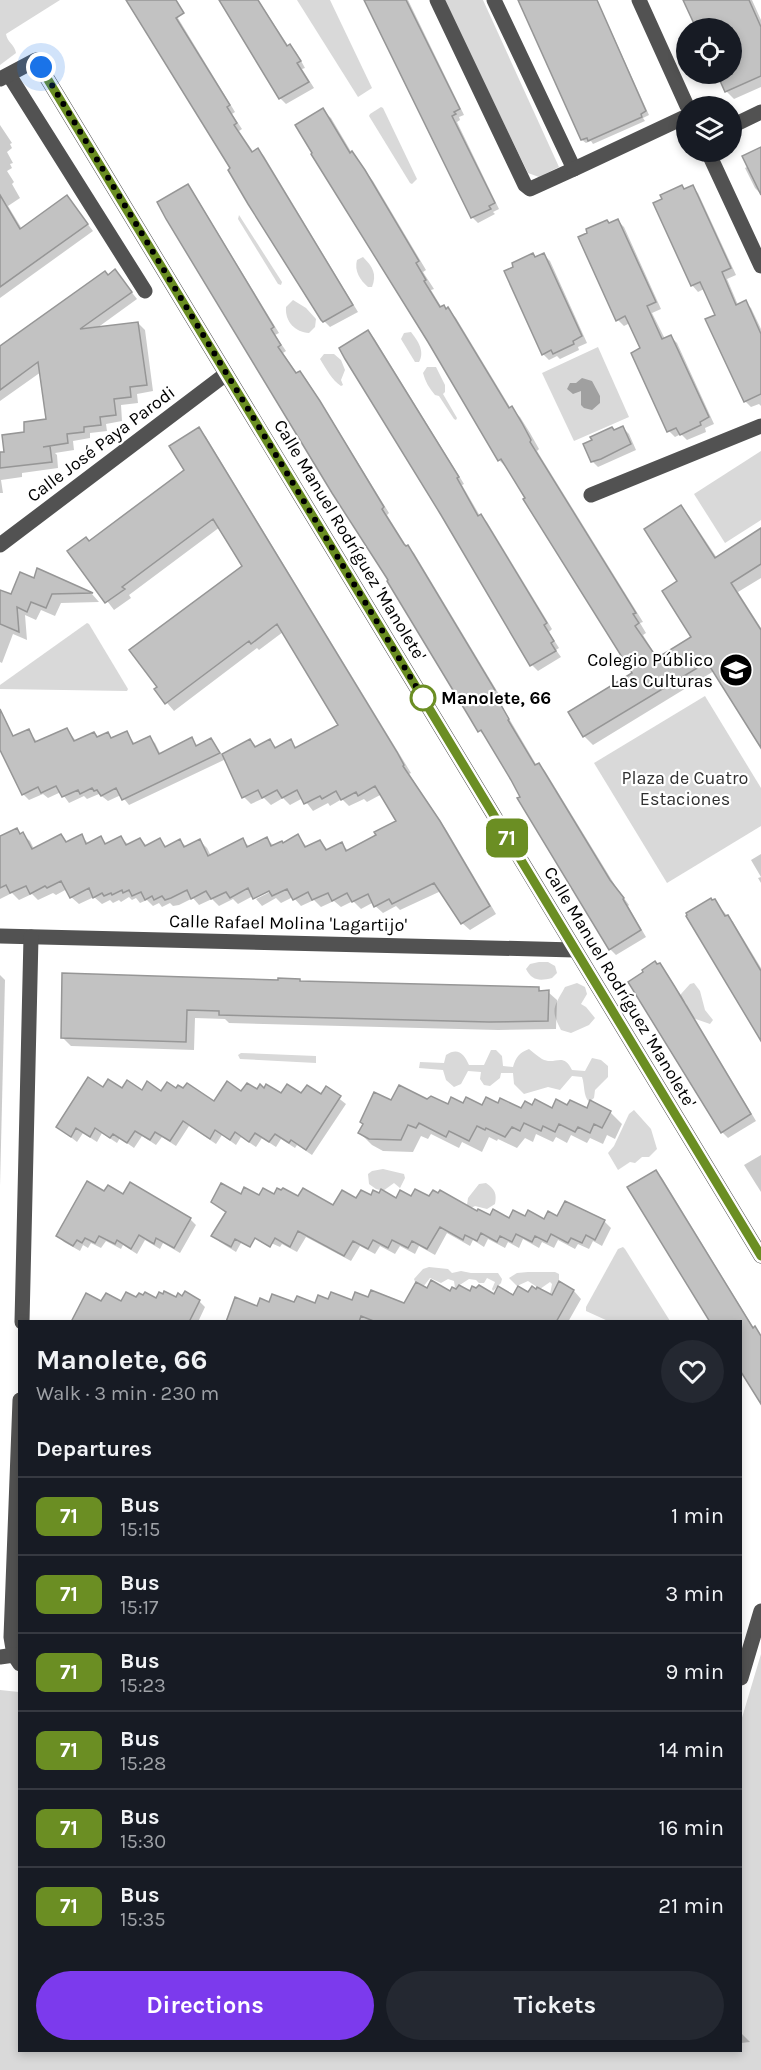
<!DOCTYPE html>
<meta charset="utf-8">
<style>
body{margin:0;font-family:Karla,sans-serif;background:#242831;color:#f1f3f6;height:100vh;display:flex;flex-direction:column;font-size:22px;white-space:nowrap}
*{box-sizing:border-box;margin:0}
p{font-size:20px;color:#9ea1a6}
.icon{flex:none;width:33px;height:33px;fill:none;stroke:currentColor;stroke-width:2;stroke-linecap:round;stroke-linejoin:round}
.map{position:relative;flex:1;overflow:hidden}
.side{position:absolute;left:18px;top:1320px;width:724px;height:732px;display:flex;flex-direction:column;background:#171b24;border-radius:0px;box-shadow:0 3px 9px #0003}
.side>*{flex:none}
.badge{padding:0 12px;border-radius:9px;font-size:21px;line-height:39px}
.fabs{position:absolute;left:676px;top:18px;display:grid;gap:12px}
.fabs a{display:grid;place-items:center;width:66px;height:66px;border-radius:50%;background:#171b24;box-shadow:0 3px 9px #0003;font-size:30px}
.you{position:absolute;width:30px;height:30px;margin:-15px;border:4px solid #fff;border-radius:50%;background:#1a73e8;box-shadow:0 0 0 9px #1a73e833}
.map>.badge{position:absolute;translate:-50% -50%;box-shadow:0 0 0 3px #fff}
h2{padding:0 18px;font-size:22px;line-height:54px}
.round{display:grid;place-items:center;flex:none;width:63px;height:63px;border-radius:32px;background:#242831}
.headline{display:flex;align-items:center;justify-content:space-between;height:102px;padding:0 18px}
h1{font-size:28px;font-weight:700;line-height:45px}
.action{display:flex;gap:12px;margin-top:auto;padding:12px 18px}
.action a{flex:1;height:69px;border-radius:36px;background:#7c3aed;color:#fff;font-size:24px;font-weight:700;line-height:69px;text-align:center}
.action a+a{background:#242831;color:#f1f3f6}
ul{padding:0;list-style:none}
li{display:flex;align-items:center;gap:18px;height:78px;padding:0 18px;border-top:2px solid #363941}
li div{flex:1}
li b{display:block;font-size:22px}
li em{font-style:normal}
li .badge{min-width:66px;font-weight:700;text-align:center}
.map>svg:first-child{display:block}
.green{fill:#d9d9d9}
.water{fill:#a0a0a0}
.shadow{fill:#0003}
.building{fill:#c2c2c2;stroke:#969696;stroke-width:1.5}
.lines{fill:none;stroke-linecap:round;stroke-linejoin:round}
.minor{stroke:#525252;stroke-width:15}
.line-casing{stroke:#fff;stroke-width:14}
.line{stroke:#6b8e23;stroke-width:9}
.walk{stroke:#000;stroke-width:6;stroke-dasharray:0 10.8}
.stop-dot{fill:#fff;stroke:#6b8e23;stroke-width:3}
.labels{text-anchor:middle;dominant-baseline:central;stroke-width:4.5;stroke-linejoin:round;paint-order:stroke}
.street-label{font-size:18px;fill:#000;stroke:#fff}
.poi-label{font-size:18px;fill:#000;stroke:#fff;text-anchor:end}
.stop-label{font-size:18px;font-weight:bold;fill:#000;stroke:#fff;text-anchor:start}
.park-label{font-size:18px;fill:#303030;stroke:#fff}
</style>
<div class="map">
<svg width="761" height="2070" viewBox="0 0 761 2070">
<rect width="100%" height="100%" fill="#fff"/>
<g class="green">
<path d="M0,0H60L6,34C7,42 15,45 16,53L0,65Z"/>
<path d="M297,0H330L372,88L358,97Z"/>
<path d="M444,0H483L559,167L539,177L528,173Z"/>
<path d="M381,107L383,108L417,179L412,184L410,183L369,116L370,114Z"/>
<path d="M239,215L282,282L281,285L278,284L238,219Z"/>
<path d="M363,257C373,267 377,274 372,287H368C360,280 354,271 357,260Z"/>
<path d="M293,300L306,308L316,319L315,327L309,333C295,332 285,322 286,307Z"/>
<path d="M411,332C418,341 425,351 419,362H415L401,339L404,333Z"/>
<path d="M598,347L629,417L574,441L542,373Z"/>
<path d="M324,354H334L341,360L345,370L341,380L343,385L341,386C332,380 326,369 320,359Z"/>
<path d="M427,367H436L445,385V392L443,394L457,418L456,420L454,419L439,396L435,395C429,388 425,381 423,373Z"/>
<path d="M761,451V520L725,543L694,494Z"/>
<path d="M87,623L89,624L128,689L127,691L0,689V685Z"/>
<path d="M705,696L761,788V826L667,883L594,763Z"/>
<path d="M539,962H548L555,966L557,973L552,978C540,981 532,981 526,969L530,964Z"/>
<path d="M577,983L585,987L587,994L581,1004L586,1007L595,1018L589,1025L571,1033L561,1030C550,1009 554,1007 565,987Z"/>
<path d="M694,983L700,991L705,1010L713,1020L710,1024L690,1017L686,1003L681,999V994L690,984Z"/>
<path d="M529,1049C533,1052 537,1056 542,1059C555,1066 563,1051 572,1070L585,1071L592,1058L601,1060L608,1066V1077L595,1090L594,1098L589,1102C583,1095 585,1086 582,1077L572,1076L560,1090L548,1087L524,1094L514,1084L513,1073H501L500,1078L490,1086L484,1085L480,1079L481,1072L468,1071L461,1084L454,1087L446,1080L443,1070L419,1068L420,1062L444,1063L446,1055C458,1047 464,1054 469,1065H484L491,1050H496L502,1056L503,1066L513,1067C516,1057 519,1053 529,1049Z"/>
<path d="M241,1053L316,1056V1063L240,1059L238,1055Z"/>
<path d="M634,1110L651,1129L657,1149L649,1157H642L635,1163L630,1162L618,1170L608,1153L614,1146L629,1114Z"/>
<path d="M383,1169L404,1174L405,1178L400,1188L394,1183L383,1191L376,1189L369,1184L368,1174L372,1171Z"/>
<path d="M486,1183C495,1189 497,1194 495,1204L487,1209L475,1206L471,1208L467,1205L468,1198L479,1184Z"/>
<path d="M623,1247L625,1249L670,1321H608L586,1311V1307L618,1249Z"/>
<path d="M429,1267L448,1269L452,1273L461,1271L471,1273H498L502,1279L501,1283L493,1291L492,1289L495,1282L487,1278L484,1283H479L476,1280L469,1279L455,1288L454,1281L448,1279L441,1283L430,1278L423,1287L416,1285L414,1279L423,1269Z"/>
<path d="M528,1272H555L559,1274V1281L552,1296L550,1294L552,1284L550,1282L540,1289L528,1281L517,1286L509,1278L517,1273Z"/>
<path d="M761,1654V2070H0V1690L19,1692L20,2050H741V1721Z"/>
</g>
<path class="water" d="M582,378L592,381L600,396V403L592,410L584,408L581,405V391L573,394L567,389L570,383H576Z"/>
<g class="shadow">
<path d="M127,0H167L235,112L232,114L242,129L239,131L254,153L258,150L264,156L358,312L330,327L322,319L232,169Z"/>
<path d="M221,0H258L289,47L296,52L305,68L302,69L314,88L286,104L280,98Z"/>
<path d="M365,0H408L464,115L459,117L460,120L457,122L499,209L493,212L495,214L478,223L472,217Z"/>
<path d="M520,0H597L649,115L643,118L645,121L593,144L591,141L586,143L582,140Z"/>
<path d="M685,0H752L761,20V87L734,99L726,91L718,74H732V28H698Z"/>
<path d="M322,110L331,118L353,155L373,181L426,270L423,272L434,289L431,290L442,308L448,309L456,318L511,409L520,417L530,433L539,449L537,451L643,622L640,623L646,633L643,635L658,659L693,638L679,582L681,507L689,516L717,558L761,530V578L738,592L761,628V745L714,671L593,745L584,736L634,674L527,498L508,469L499,460L297,125Z"/>
<path d="M0,125L12,143L10,144L12,148L7,152L13,163L10,164L12,168L7,171L14,182L12,184L20,198L8,206L22,229L67,197L93,231L0,298Z"/>
<path d="M761,149V194L755,188L745,168L749,166Z"/>
<path d="M187,186L193,192L279,333L275,335L286,351L283,353L298,375L300,373L306,379L325,409L389,513L387,515L407,547L414,553L500,696L497,698L537,766L539,765L545,771L616,887L629,905L628,906L646,937L616,955L610,949L486,737L480,731Z"/>
<path d="M692,187L698,193L736,275L727,279L738,305L745,302L751,308L761,329V406L759,404L751,407L745,401L717,315L704,289L698,292L692,285L685,190Z"/>
<path d="M618,221L624,227L661,309L652,313L665,339L670,336L677,343L714,424L705,428L706,432L687,440L681,434L675,437L669,431L642,349L630,323L624,326L618,320L610,224Z"/>
<path d="M544,255L550,261L587,343L578,347L579,350L560,359L557,356L549,360L543,354L536,258Z"/>
<path d="M115,271L137,299L97,328L138,323L145,330L153,391L137,394L138,403L121,405L122,421L106,424L107,431L90,433V438L73,441L74,450L55,453L57,455L58,468L22,473V477L1,480L3,493H0V454L5,453L26,434L48,421L41,372L0,401V348Z"/>
<path d="M368,332L374,338L464,484L462,485L480,516L487,522L552,629L549,632L559,648L556,650L561,657L538,671L532,665L341,348Z"/>
<path d="M623,428L629,434L636,450L598,467L592,461L615,431Z"/>
<path d="M199,429L206,437L411,773L409,774L447,831L496,914L470,930L462,923L441,891L400,910L396,906L383,913L372,903L361,909L353,901L341,907L334,901L321,907L314,900L301,906L293,897L281,903L276,898L262,906L256,899L276,889L275,886L255,896V899L253,896L238,904L233,899L219,906L212,899L199,905L193,898L179,905L173,906L170,903L162,907L159,903L153,906L147,900L140,903L136,898L132,900L129,897L121,902L119,900L113,903L110,900L102,904L94,897L79,904L71,897L67,889L56,895L53,893L38,900L32,894L19,900L12,893L0,899V836L16,829L30,841L34,849L61,836L68,843L81,836L89,844L101,838L108,845L121,838L129,845L140,839L147,846L160,840L167,847L180,841L187,847L200,841L207,848L211,856L242,840L250,847L267,839L274,846L284,844L298,836L307,847L320,841L328,850L341,844L349,851L378,836L398,821L382,794L367,802L364,799L349,806L342,799L330,806L328,803L313,811L303,798L290,805L283,798L271,805L264,798L251,804L244,797L226,759L129,805L121,795L108,801L99,794L87,799L84,796L69,803L61,792L48,798L43,794L29,800L23,794L0,747V739L14,737L28,730L38,743L67,729L76,741L94,734L98,738L108,734L113,739L126,732L135,744L149,737L155,743L161,755L191,739L198,746L211,740L222,755L250,740L257,747L270,741L277,748L290,741L297,748L340,726L283,632L259,650L257,648L174,711L156,690L244,566L220,527L129,595L131,598L114,610L69,551L89,542L186,471Z"/>
<path d="M38,570L92,594L99,602L61,603L55,616L41,610L36,620L25,615L27,640L13,634L2,663L0,662V592L12,596L35,580Z"/>
<path d="M761,854V883L758,878L761,877L751,860Z"/>
<path d="M714,901L733,922L761,968V1038L713,902Z"/>
<path d="M659,965L681,995L756,1121L728,1138L722,1132L658,966Z"/>
<path d="M0,975L5,980L0,1186Z"/>
<path d="M300,980L302,983L539,989L542,992H548L557,1000L556,1029L498,1030L229,1023L225,1019L195,1018L194,1050L71,1046L62,1037Z"/>
<path d="M103,1089L162,1093L177,1090L214,1103L242,1093L257,1091L281,1095L322,1096L327,1089L346,1104L312,1155L297,1145L295,1148L281,1139L276,1147L262,1138L256,1147L241,1137L236,1145L222,1135L216,1144L189,1126L176,1146L162,1137L156,1145L142,1136L134,1148L120,1138L117,1143L102,1133L97,1142L83,1133L77,1142L58,1127Z"/>
<path d="M427,1101L448,1106L498,1105L521,1110L533,1107L553,1110L568,1107L610,1112L622,1124L615,1139L607,1135L603,1144L590,1138L587,1143L571,1135L567,1143L556,1137L553,1142L536,1134L533,1142L525,1138L517,1148L498,1139L497,1141L489,1137L482,1152L462,1142L459,1148L431,1134L428,1139L421,1136L413,1152L383,1151L372,1145L360,1133L392,1102Z"/>
<path d="M761,1155V1192L744,1165Z"/>
<path d="M656,1172L662,1178L761,1340V1391L741,1369V1322Z"/>
<path d="M105,1193L124,1196L190,1219L196,1225L180,1253L163,1243L160,1249L145,1240L137,1254L123,1245L121,1249L106,1241L101,1248L91,1243L88,1248L83,1245L80,1251L64,1242L58,1236Z"/>
<path d="M241,1196L260,1197L274,1196L298,1198L334,1207L371,1197L396,1200L430,1197L491,1217L510,1220L526,1218L545,1221L558,1218L604,1221L611,1228L602,1246L593,1241L589,1249L578,1244L575,1249L558,1240L554,1248L542,1242L539,1248L523,1239L519,1248L508,1242L505,1248L488,1239L484,1247L473,1240L470,1246L447,1233L435,1255L419,1246L415,1254L400,1246L395,1254L380,1246L375,1254L360,1246L351,1261L306,1237L297,1252L282,1244L280,1247L247,1232L236,1252L220,1242L213,1236L227,1214L213,1202Z"/>
<path d="M560,1283L574,1291L581,1299L568,1322H225L236,1299L258,1308L270,1304L316,1305L329,1301L352,1302L369,1299L405,1305L427,1290L494,1296L514,1297L529,1294L552,1297Z"/>
<path d="M137,1299L199,1301L205,1307L198,1322H73L102,1303H121Z"/>
<path d="M741,2033L750,2042L741,2043Z"/>
</g>
<g class="building">
<path d="M126,0H176L184,13L176,18L230,105L227,107L237,123L234,125L252,152L258,148L353,305L323,322L321,320L248,204L228,170L230,168Z"/>
<path d="M219,0H258L287,46L290,44L301,61L297,63L309,82L279,99Z"/>
<path d="M364,0H406L460,109L454,112L456,114L452,116L495,203L489,206L491,209L471,218Z"/>
<path d="M518,0H597L646,111L641,114L642,117L588,141L587,138L581,140Z"/>
<path d="M683,0H749L761,27V76L725,92L717,74H732V28H696Z"/>
<path d="M323,108L350,153L352,151L365,170L419,261L416,263L426,280L424,281L440,307L444,305L446,309L448,307L509,408L512,406L522,423L531,440L530,442L636,613L633,614L639,623L635,626L657,658L691,637L662,591L677,581L644,529L681,505L715,558L761,528V564L731,583L761,630V748L707,662L583,737L568,712L632,673L523,499L525,498L501,459L498,461L428,342L311,154L312,153L295,125Z"/>
<path d="M761,147V195L742,156Z"/>
<path d="M188,184L274,327L271,329L281,345L278,347L296,373L300,371L320,401L384,507L382,509L404,544L406,546L408,545L495,690L493,691L509,719L508,720L535,765L539,763L610,880L624,898L623,899L641,930L609,950L517,798L520,797L511,780L481,730L478,732L468,715L387,581L388,580L332,493L166,219L157,202Z"/>
<path d="M682,185L684,189L693,185L731,268L722,272L736,305L746,300L761,334V394L744,402L705,319L715,315L700,282L691,286L653,203L662,199L660,195Z"/>
<path d="M0,195L20,229L67,195L88,224L0,287Z"/>
<path d="M618,219L656,302L647,306L662,339L671,335L709,417L700,422L701,425L680,435L676,428L667,432L631,353L640,348L627,320L625,316L616,321L578,237L587,233L586,229L607,220L609,223Z"/>
<path d="M533,253L535,257L544,253L582,336L573,341L574,344L553,354L551,350L542,355L504,271L513,267L512,263Z"/>
<path d="M115,269L132,292L80,329L138,322L147,385L130,387L131,397L114,399L116,415L100,417L101,425L84,427V432L67,434L68,443L43,447L50,446L52,462L0,468V452H4L2,435L24,432V422L46,419L38,362L0,390V346L105,271L108,275Z"/>
<path d="M368,330L459,477L457,478L478,516L481,514L547,623L544,625L554,641L551,643L556,651L530,666L441,515L345,359L339,348Z"/>
<path d="M623,426L631,444L601,459L591,462L583,444L592,440L590,437L612,427L614,430Z"/>
<path d="M199,427L397,752L404,765L403,766L440,821L490,906L461,924L434,883L392,904L389,899L374,907L368,894L352,902L347,893L332,901L328,893L312,900L308,892L293,900L287,889L272,896L269,891L253,899L248,888L230,898L226,892L211,899L206,891L191,899L187,890L171,898L165,900L162,896L154,900L152,896L145,900L141,892L132,896L129,890L123,893L122,890L112,895L111,893L104,896L102,893L93,898L89,888L70,898L61,881L47,888L45,886L30,894L26,886L10,893L6,885L0,888V836L17,828L20,834L23,832L32,849L61,834L66,842L82,834L86,844L101,836L105,844L121,836L126,845L140,838L145,846L160,838L165,847L180,839L184,847L200,839L208,856L243,838L247,847L267,837L271,846L282,841L283,843L298,834L305,847L320,840L326,850L342,842L346,851L376,835L374,832L396,821L375,786L358,796L356,792L341,800L336,791L322,799L320,796L304,804L297,790L282,798L277,790L262,798L258,790L242,798L222,754L250,739L255,747L270,739L275,748L291,739L295,748L338,725L277,624L251,644L249,641L165,704L154,689L157,687L129,650L242,566L213,519L122,587L125,589L105,603L67,551L86,537L89,541L184,470L169,446Z"/>
<path d="M37,568L93,593L52,594L46,608L31,602L27,612L17,607L19,632L0,624V590L11,594L20,572L34,578Z"/>
<path d="M0,709L13,736L29,729L35,742L67,728L74,741L94,732L97,737L108,732L111,738L127,731L133,744L150,736L159,754L192,737L196,746L211,738L220,753L122,800L116,788L101,796L97,790L94,791L92,788L80,794L78,790L62,797L56,786L41,793L38,787L22,795L0,750Z"/>
<path d="M711,898L712,900L715,899L725,916L728,915L761,971V1041L686,916L687,915L686,913Z"/>
<path d="M655,961L657,964L660,963L675,987L751,1114L721,1133L628,982L643,972L642,970Z"/>
<path d="M62,973L278,980V978L300,979V981L539,987V991L549,990L548,1021L489,1022L219,1015V1011L187,1010L186,1042L61,1038Z"/>
<path d="M88,1077L103,1087L108,1079L122,1088L127,1080L142,1090L147,1081L161,1091L167,1082L176,1088L178,1085L183,1088L187,1083L214,1101L227,1081L241,1091L247,1083L257,1089L260,1084L264,1088L266,1084L281,1093L287,1084L301,1093L307,1085L321,1094L326,1086L341,1096L306,1150L291,1140L289,1143L275,1134L269,1142L255,1133L249,1142L235,1132L230,1140L215,1130L210,1139L183,1121L170,1141L155,1132L150,1140L135,1131L127,1143L113,1134L110,1138L95,1128L90,1137L76,1128L71,1137L56,1127Z"/>
<path d="M399,1085L427,1099L431,1096L448,1104L451,1097L463,1103L466,1097L482,1105L486,1097L498,1103L500,1098L521,1108L525,1101L532,1105L535,1099L552,1108L556,1099L567,1105L570,1100L587,1108L590,1100L611,1111L602,1128L594,1124L590,1133L578,1127L575,1132L559,1124L555,1132L543,1126L541,1131L524,1123L520,1131L512,1127L505,1137L486,1128L485,1130L477,1126L469,1141L449,1131L446,1137L419,1123L416,1128L408,1125L401,1140L369,1139L358,1133L363,1124L360,1122L374,1092L391,1100Z"/>
<path d="M656,1170L753,1328L755,1326L761,1336V1404L741,1372V1322H710L627,1187Z"/>
<path d="M87,1181L104,1191L108,1185L123,1194L130,1182L191,1218L174,1248L156,1238L154,1244L139,1235L131,1249L117,1240L115,1244L99,1236L95,1243L85,1238L82,1243L77,1240L73,1246L56,1236Z"/>
<path d="M221,1183L241,1194L244,1187L259,1195L263,1188L274,1194L277,1188L281,1190L283,1188L298,1196L303,1188L333,1205L342,1190L356,1198L361,1190L371,1195L373,1190L379,1193L381,1189L396,1198L400,1190L411,1196L415,1189L429,1196L433,1190L438,1193L440,1190L477,1211L478,1209L490,1215L493,1209L509,1218L513,1210L525,1216L528,1210L544,1219L548,1211L557,1216L565,1201L605,1220L595,1240L586,1235L582,1243L571,1238L568,1243L551,1234L547,1242L535,1236L532,1242L516,1234L512,1242L500,1236L497,1242L481,1233L477,1241L465,1235L463,1240L440,1227L427,1249L412,1241L408,1248L392,1240L388,1248L373,1240L368,1249L353,1241L344,1256L298,1231L290,1247L275,1238L270,1247L255,1238L250,1247L235,1239L231,1247L211,1236L226,1212L211,1202Z"/>
<path d="M431,1280L450,1291L452,1287L456,1289L459,1285L470,1291L472,1286L476,1288L479,1285L494,1294L498,1286L513,1295L518,1286L528,1292L532,1286L536,1289L537,1287L552,1295L559,1281L574,1290L556,1322H376L361,1316L359,1322H226L235,1297L257,1306L260,1298L269,1302L272,1294L294,1302L297,1296L315,1303L318,1295L328,1299L331,1292L352,1300L355,1292L368,1297L371,1290L404,1303L416,1282L427,1288Z"/>
<path d="M164,1291L176,1297L178,1293L182,1296L185,1291L200,1300L189,1322H71L86,1293L101,1301L106,1293L121,1301L126,1292L136,1297L139,1293L143,1295L145,1292L156,1298L159,1292L163,1294Z"/>
</g>
<g class="lines">
<g class="minor">
<path d="M437,0L525,185L530,189L574,169L494,0"/>
<path d="M639,0L687,106"/>
<path d="M9,75L145,291"/>
<path d="M0,79L36,60L761,1256"/>
<path d="M732,126L761,112"/>
<path d="M708,152L761,266"/>
<path d="M574,169L687,116"/>
<path d="M591,495L761,426"/>
<path d="M0,545L226,374"/>
<path d="M0,936L575,950"/>
<path d="M22,1322L31,937"/>
<path d="M14,1655L11,1637L20,1400"/>
<path d="M0,1657L14,1655L20,1664"/>
<path d="M741,1678L761,1611"/>
</g>
</g>
<g class="lines">
<defs>
<path id="line" d="M36,60L761,1256"/>
</defs>
<use href="#line" class="line-casing"/>
<use href="#line" class="line"/>
<path class="walk" d="M41,67L423,698"/>
</g>
<defs>
<symbol id="school-disc" viewBox="-11 -11 22 22"><circle r="9.5" fill="#000" stroke="#fff"/><path d="M0-5L7-2L0 1L-7-2ZM-4 1L0 2.5L4 1V4Q0 6-4 4Z" fill="#fff"/></symbol>
</defs>
<g fill-rule="evenodd">
<use href="#school-disc" x="717" y="651" width="38" height="38"/>
</g>
<circle class="stop-dot" cx="423" cy="698" r="12"/>
<g class="labels">
<g class="street-label">
<text transform="translate(101 444) rotate(-37)">Calle José Paya Parodi</text>
<text transform="translate(350 540) rotate(59)">Calle Manuel Rodríguez 'Manolete'</text>
<text transform="translate(288 923) rotate(1)">Calle Rafael Molina 'Lagartijo'</text>
<text transform="translate(620 987) rotate(59)">Calle Manuel Rodríguez 'Manolete'</text>
</g>
<g class="poi-label">
<text x="713" y="660">Colegio Público<tspan x="713" dy="21">Las Culturas</tspan></text>
</g>
<g class="stop-label">
<text x="441" y="698">Manolete, 66</text>
</g>
<g class="park-label">
<text x="685" y="778">Plaza de Cuatro<tspan x="685" dy="21">Estaciones</tspan></text>
</g>
</g>
</svg>
<div class="fabs">
<a><svg class="icon" aria-label="locate" viewBox="0 0 24 24"><circle cx="12" cy="12" r="6"/><path d="M12 2v4M12 18v4M2 12h4M18 12h4"/></svg></a>
<a><svg class="icon" aria-label="layers" viewBox="0 0 24 24"><path d="M12 4l9 5-9 5-9-5zM3 14l9 5 9-5"/></svg></a>
</div>
<div class="you" style="left:41px;top:67px"></div>
<b class="badge" style="left:507px;top:838px;background:#6b8e23;color:#fff">71</b>
<section class="side">
<div class="headline"><div><h1>Manolete, 66</h1><p>Walk · 3 min · 230 m</p></div><a class="round"><svg class="icon" aria-label="heart" viewBox="0 0 24 24"><path d="M12 20l-8-8c-3-5 5-10 8-4 3-6 11-1 8 4z"/></svg></a></div>
<h2>Departures</h2>
<ul>
<li><span class="badge" style="background:#6b8e23;color:#fff">71</span><div><b>Bus</b><p>15:15</p></div><em>1 min</em></li>
<li><span class="badge" style="background:#6b8e23;color:#fff">71</span><div><b>Bus</b><p>15:17</p></div><em>3 min</em></li>
<li><span class="badge" style="background:#6b8e23;color:#fff">71</span><div><b>Bus</b><p>15:23</p></div><em>9 min</em></li>
<li><span class="badge" style="background:#6b8e23;color:#fff">71</span><div><b>Bus</b><p>15:28</p></div><em>14 min</em></li>
<li><span class="badge" style="background:#6b8e23;color:#fff">71</span><div><b>Bus</b><p>15:30</p></div><em>16 min</em></li>
<li><span class="badge" style="background:#6b8e23;color:#fff">71</span><div><b>Bus</b><p>15:35</p></div><em>21 min</em></li>
</ul>
<div class="action"><a>Directions</a><a>Tickets</a></div>
</section>
</div>
